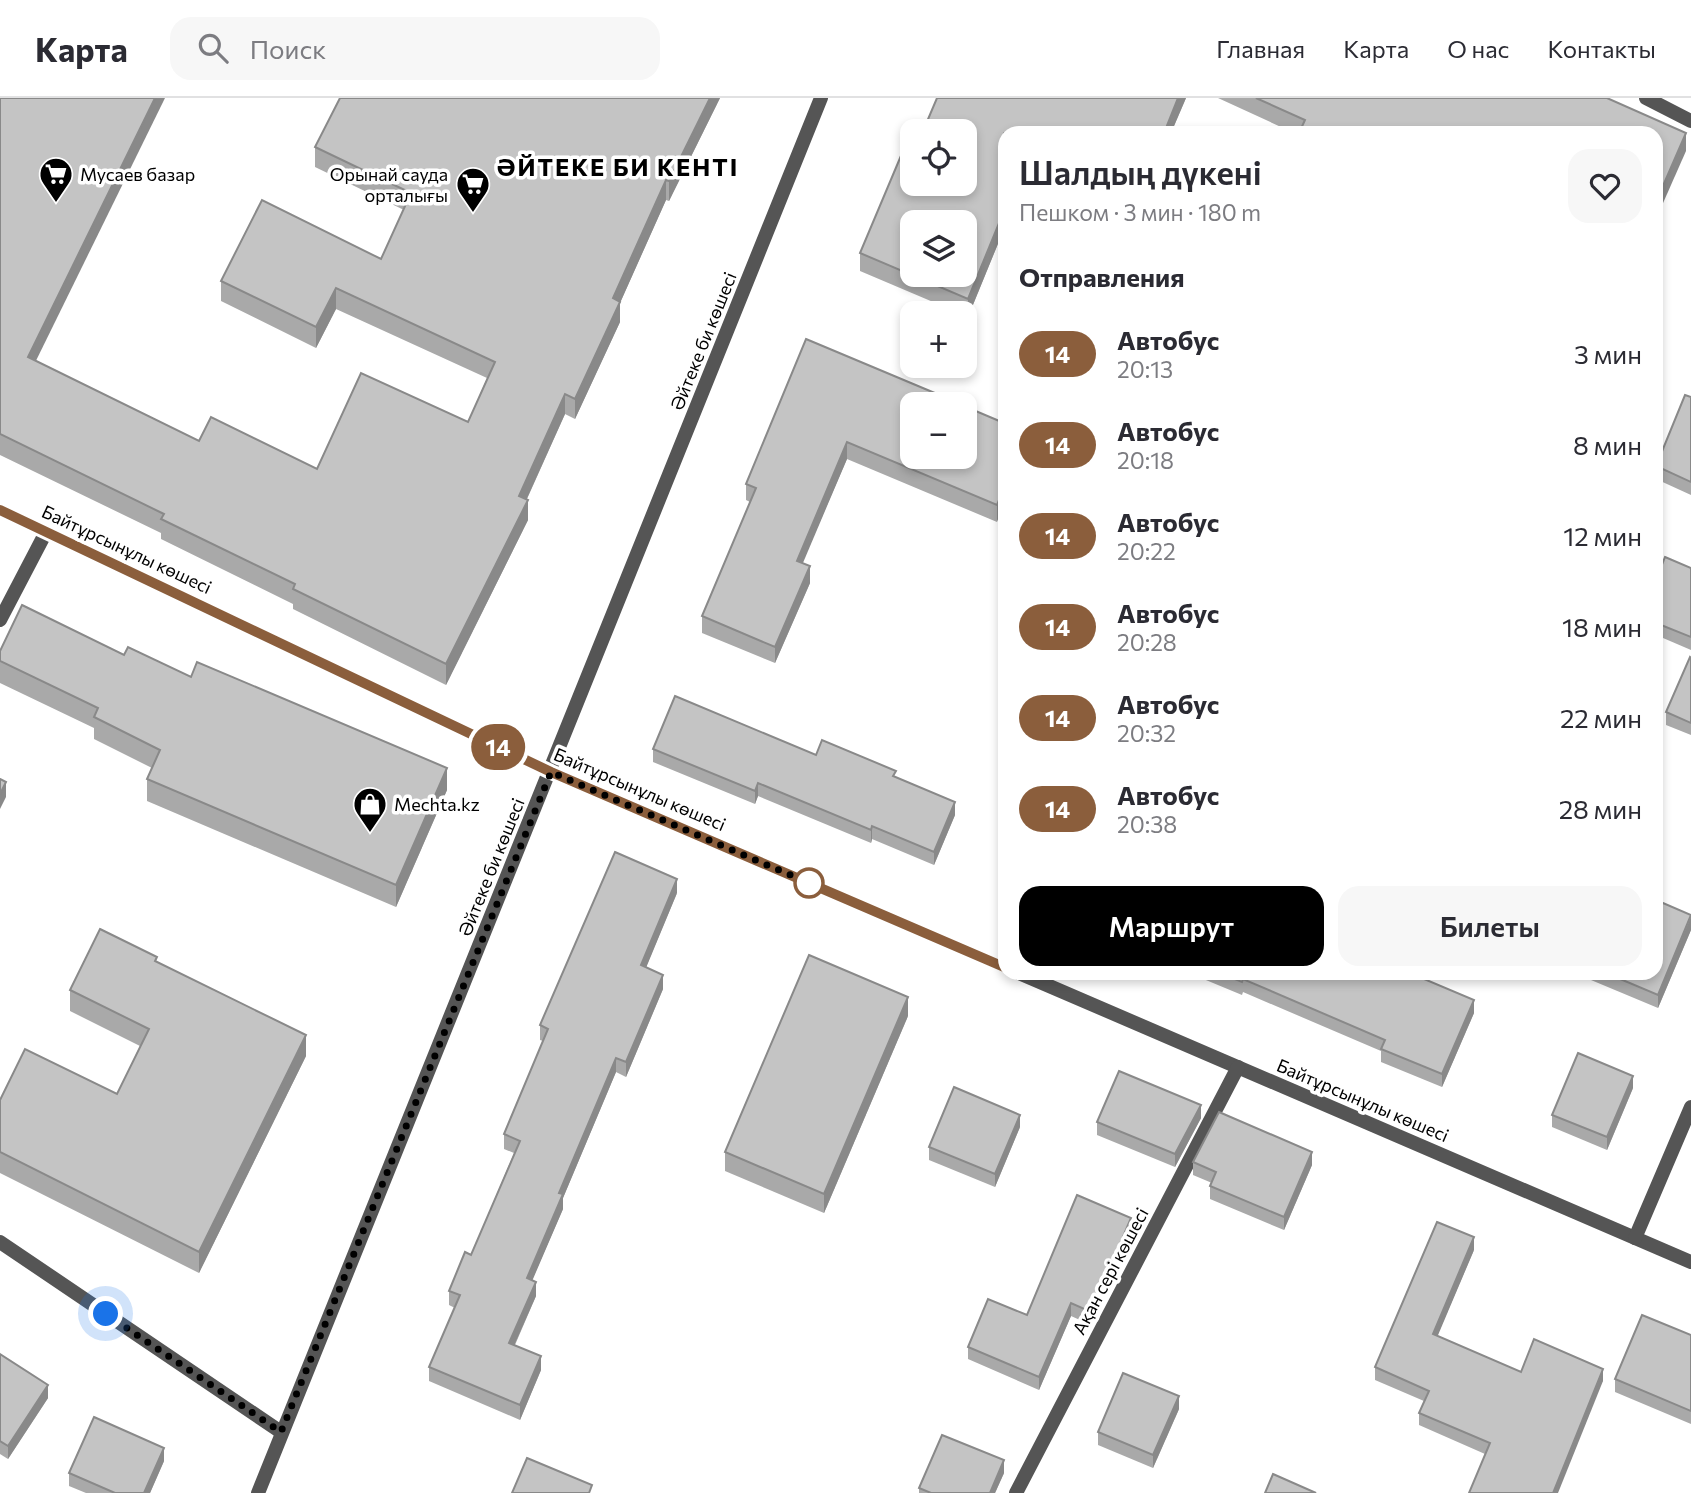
<!DOCTYPE html>
<html lang="ru">
<meta charset="utf-8">
<style>
body{margin:0;font-family:Commissioner,sans-serif;background:#f7f7f7;color:#2b2b33;height:100vh;display:flex;flex-direction:column;font-size:26px;white-space:nowrap}
*{box-sizing:border-box;margin:0}
p{font-size:23px;color:#7c7c81}
.icon{flex:none;width:38px;height:38px;fill:none;stroke:currentColor;stroke-width:2;stroke-linecap:round;stroke-linejoin:round}
.map{position:relative;flex:1;overflow:hidden}
.details{position:absolute;left:998px;top:28px;width:665px;height:854px;display:flex;flex-direction:column;background:#fff;border-radius:21px;box-shadow:0 4px 10px #0003}
.details>*{flex:none}
.badge{padding:0 14px;border-radius:23px;font-size:24px;line-height:46px}
.fabs{position:absolute;left:900px;top:21px;display:grid;gap:14px}
.fabs a{display:grid;place-items:center;width:77px;height:77px;border-radius:14px;background:#fff;box-shadow:0 4px 10px #0003;font-size:35px}
.you{position:absolute;width:35px;height:35px;margin:-18px;border:5px solid #fff;border-radius:50%;background:#1a73e8;box-shadow:0 0 0 10px #1a73e833}
.map>.badge{position:absolute;translate:-50% -50%;box-shadow:0 0 0 4px #fff}
h2{padding:0 21px;font-size:26px;line-height:63px}
.round{display:grid;place-items:center;flex:none;width:74px;height:74px;border-radius:21px;background:#f7f7f7}
.summary{display:flex;align-items:center;justify-content:space-between;height:119px;padding:0 21px}
h1{font-size:33px;font-weight:600;line-height:52px}
.cta{display:flex;gap:14px;margin-top:auto;padding:14px 21px}
.cta a{flex:1;height:80px;border-radius:21px;background:#000;color:#fff;font-size:28px;font-weight:600;line-height:80px;text-align:center}
.cta a+a{background:#f7f7f7;color:#2b2b33}
ul{padding:0;list-style:none}
li{display:flex;align-items:center;gap:21px;height:91px;padding:0 21px}
li div{flex:1}
li b{display:block;font-size:26px}
li em{font-style:normal}
li .badge{min-width:77px;font-weight:700;text-align:center}
header{display:flex;align-items:center;gap:42px;box-sizing:border-box;height:98px;padding:0 35px;background:#fff;border-bottom:2px solid #e1e1e2}
header strong{font-size:33px}
nav{display:flex;gap:38px;margin-inline-start:auto;font-size:24px}
.search{width:490px;height:63px;background:#f7f7f7;display:flex;align-items:center;gap:18px;box-sizing:border-box;padding:0 24px;border-radius:21px;color:#7c7c81;font-size:26px}
.map>svg:first-child{display:block}
.lines{fill:none;stroke-linecap:round;stroke-linejoin:round}
.minor{stroke:#555;stroke-width:14}
.wall{fill:#a9a9a9;fill-rule:evenodd}
.shaded-wall{fill:#898989}
.building{fill:#c4c4c4;stroke:#898989;stroke-width:2;fill-rule:evenodd}
.line-casing{stroke:#fff;stroke-width:16}
.line{stroke:#8b5e3c;stroke-width:10}
.walk{stroke:#000;stroke-width:7;stroke-dasharray:0 12.6}
.stop-dot{fill:#fff;stroke:#8b5e3c;stroke-width:3.5}
.labels{text-anchor:middle;dominant-baseline:central;stroke-width:7;stroke-linejoin:round;paint-order:stroke}
.poi-label{font-size:18px;fill:#000;stroke:#fff;text-anchor:start}
.street-label{font-size:18px;fill:#000;stroke:#fff}
.district-label{font-size:24px;font-weight:bold;letter-spacing:2px;fill:#000;stroke:#fff}
</style>
<header>
<strong>Карта</strong>
<div class="search"><svg class="icon" aria-label="search" viewBox="0 0 24 24"><circle cx="10" cy="10" r="6"/><path d="M15 15l6 6"/></svg>Поиск</div>
<nav><a>Главная</a><a>Карта</a><a>О нас</a><a>Контакты</a></nav>
</header>
<div class="map">
<svg width="1691" height="1395" viewBox="0 0 1691 1395">
<rect width="100%" height="100%" fill="#fff"/>
<g class="lines">
<g class="minor">
<path d="M1646,0L1691,23"/>
<path d="M0,412L551,674L1004,869"/>
<path d="M0,522L46,434"/>
<path d="M1019,875L1691,1164"/>
<path d="M1635,1140L1691,1009"/>
<path d="M0,1144L281,1334"/>
<path d="M258,1395L821,0"/>
<path d="M1016,1395L1238,969"/>
</g>
</g>
<g class="wall">
<path d="M0,0L36,263L199,343L317,371L468,324L487,280L336,211L316,250L221,203V183L381,161L404,112L315,69V49L340,0H720L669,103L666,102L620,205V224L575,321L565,316L527,401L528,422L446,587L293,511V506L161,441V435L0,357Z"/>
<path d="M937,0H1186L1171,35H1004V131L968,219L964,217V215H959L860,173V155L911,34L912,86H964V33H923ZM912,124H964V177H912Z"/>
<path d="M1218,0H1607L1686,53L1656,35H1294Z"/>
<path d="M806,241L1004,325L997,424L847,361L802,465L810,485L775,565L702,535V518L750,404L746,402V386Z"/>
<path d="M1691,299V397L1656,381V366Z"/>
<path d="M1691,470V552L1656,537V482Z"/>
<path d="M0,553L124,557L191,579L447,692L396,809L147,703V681L152,670L94,641V630L0,585Z"/>
<path d="M1691,560V637L1666,627V614Z"/>
<path d="M653,651L816,657L896,679L955,717L934,767L872,741L871,745L758,698L755,706L653,664Z"/>
<path d="M677,795L646,869L663,891L626,979L616,974L563,1100V1111L532,1182L536,1198L515,1247L541,1272L520,1322L429,1283V1269L455,1210L449,1207V1193L471,1157L514,1055L504,1051V1036L543,943L540,942V927Z"/>
<path d="M1691,817V832L1658,910L1579,877V875H1656Z"/>
<path d="M157,864L306,958L199,1175L0,1075V1002L117,996L140,948L70,913V892Z"/>
<path d="M1189,875H1410L1474,915L1442,989L1381,964V953L1243,894L1242,897Z"/>
<path d="M908,918L824,1115L725,1073V1054Z"/>
<path d="M1633,990L1607,1052L1552,1029V1017Z"/>
<path d="M1201,1020L1175,1069L1097,1037V1024Z"/>
<path d="M1020,1029L995,1089L929,1062V1049Z"/>
<path d="M1193,1064L1312,1067L1284,1132L1210,1101V1088L1212,1085L1193,1077Z"/>
<path d="M1131,1133L1091,1227L1071,1218L1039,1292L968,1261V1249L1027,1217Z"/>
<path d="M1474,1152L1437,1238L1521,1274L1603,1283L1485,1356L1419,1327V1315L1424,1303L1375,1282V1269Z"/>
<path d="M1691,1237V1326L1615,1294V1281Z"/>
<path d="M0,1256L48,1300L8,1361L0,1356Z"/>
<path d="M1179,1311L1153,1370L1098,1347V1334Z"/>
<path d="M164,1363L150,1395H86L69,1388V1375Z"/>
<path d="M1004,1375L995,1395H919V1390Z"/>
</g>
<g class="shaded-wall">
<path d="M155,0H165L28,279V259Z"/>
<path d="M710,0H720L669,103V83Z"/>
<path d="M1178,0H1186L1171,35H1164Z"/>
<path d="M1686,35V53L1656,121V104Z"/>
<path d="M666,82V102L620,205V224L575,321V301L613,200Z"/>
<path d="M1004,113V131L968,219V201Z"/>
<path d="M336,190V211L316,250V229Z"/>
<path d="M565,296V316L519,418V398Z"/>
<path d="M847,344V361L797,479V463Z"/>
<path d="M1004,389V406L997,424V407Z"/>
<path d="M528,402V422L446,587V566Z"/>
<path d="M810,468V485L775,565V549Z"/>
<path d="M447,670V692L396,809V787Z"/>
<path d="M6,684V699L0,711V696Z"/>
<path d="M758,685V698L755,706V693Z"/>
<path d="M955,704V717L934,767V754Z"/>
<path d="M872,728V741L871,745V732Z"/>
<path d="M677,781V795L641,882V867Z"/>
<path d="M1691,819V832L1658,910V897Z"/>
<path d="M663,877V891L626,979V964Z"/>
<path d="M908,899V918L824,1115V1096Z"/>
<path d="M1474,902V915L1442,989V976Z"/>
<path d="M306,937V958L199,1175V1154Z"/>
<path d="M616,960V974L563,1100V1111L527,1195V1180L559,1095Z"/>
<path d="M1633,978V990L1607,1052V1039Z"/>
<path d="M1201,1007V1020L1175,1069V1056Z"/>
<path d="M1020,1017V1029L995,1089V1076Z"/>
<path d="M1312,1054V1067L1284,1132V1119Z"/>
<path d="M1131,1120V1133L1091,1227V1214Z"/>
<path d="M1474,1139V1152L1433,1249V1236Z"/>
<path d="M536,1184V1198L509,1259V1245Z"/>
<path d="M1071,1205V1218L1039,1292V1279Z"/>
<path d="M541,1258V1272L520,1322V1307Z"/>
<path d="M1603,1271V1283L1558,1395H1553Z"/>
<path d="M48,1287V1300L8,1361V1348Z"/>
<path d="M1179,1298V1311L1153,1370V1357Z"/>
<path d="M164,1350V1363L150,1395H144Z"/>
<path d="M1004,1362V1375L995,1395H990Z"/>
</g>
<g class="building">
<path d="M0,0H155L28,259L199,343L211,319L317,371L361,275L468,324L495,264L336,190L316,229L221,183L262,102L381,161L411,95L315,49L340,0H710L669,83L666,82L613,200L620,204L575,301L565,296L519,398L528,402L446,566L293,491L295,486L161,421L164,416L0,336Z"/>
<path d="M937,0H1178L1164,35H1004V113L968,201L860,155L911,34L912,86H964V33H923ZM912,124H964V177H912Z"/>
<path d="M1256,0H1607L1686,35L1656,104V35H1299L1305,22Z"/>
<path d="M806,241L961,306H912V359H964V308L1004,325V389L997,407L847,344L797,463L810,468L775,549L702,518L756,390L746,386Z"/>
<path d="M1685,297L1691,299V384L1656,368Z"/>
<path d="M1665,459L1691,470V539L1656,525V482Z"/>
<path d="M22,507L124,557L128,549L191,579L197,564L447,670L396,787L147,681L160,652L94,619L98,610L0,563V553Z"/>
<path d="M1690,559L1691,560V625L1666,614Z"/>
<path d="M675,598L816,657L822,642L896,673L893,678L955,704L934,754L872,728L871,732L758,685L755,693L653,651Z"/>
<path d="M0,681L6,684L0,696Z"/>
<path d="M615,754L677,781L641,867L663,877L626,964L616,960L559,1095L563,1096L527,1180L536,1184L509,1245L541,1258L520,1307L429,1269L460,1197L449,1193L465,1154L471,1157L520,1043L504,1036L548,931L540,927Z"/>
<path d="M1656,802L1691,817L1658,897L1606,875H1656Z"/>
<path d="M100,831L157,859L155,863L306,937L199,1154L0,1054V1002L25,951L117,996L149,931L70,892Z"/>
<path d="M809,857L908,899L824,1096L725,1054Z"/>
<path d="M1220,875H1410L1474,902L1442,976L1381,951L1385,942L1243,881L1242,884Z"/>
<path d="M1578,955L1633,978L1607,1039L1552,1017Z"/>
<path d="M1119,973L1201,1007L1175,1056L1097,1024Z"/>
<path d="M954,989L1020,1017L995,1076L929,1049Z"/>
<path d="M1219,1014L1312,1054L1284,1119L1210,1088L1216,1074L1193,1064Z"/>
<path d="M1077,1097L1131,1120L1091,1214L1071,1205L1039,1279L968,1249L988,1201L1027,1217Z"/>
<path d="M1437,1124L1474,1139L1433,1236L1521,1274L1534,1241L1603,1271L1553,1395H1469L1490,1345L1419,1315L1429,1293L1375,1269Z"/>
<path d="M1642,1217L1691,1237V1313L1615,1281Z"/>
<path d="M0,1256L48,1287L8,1348L0,1343Z"/>
<path d="M1123,1275L1179,1298L1153,1357L1098,1334Z"/>
<path d="M94,1319L164,1350L144,1395H115L69,1375Z"/>
<path d="M942,1337L1004,1362L990,1395H931L919,1390Z"/>
<path d="M527,1360L592,1387L589,1395H512Z"/>
<path d="M1273,1376L1316,1395H1265Z"/>
</g>
<g class="lines">
<defs>
<path id="line" d="M0,412L551,674L1004,869"/>
</defs>
<use href="#line" class="line-casing"/>
<use href="#line" class="line"/>
<path class="walk" d="M106,1216L281,1334L551,674L809,785"/>
</g>
<defs>
<symbol id="supermarket-pin" viewBox="-11 -11 22 30"><path d="M0 17L-7.5 6A9.5 9.5 0 1 1 7.5 6Z" fill="#000" stroke="#fff"/><path d="M-6-5.5h2.5l.6 2H6L4.5 2H-2.5L-4.4-4H-6ZM-1.5 3.2a1.3 1.3 0 1 0 .1 0ZM3 3.2a1.3 1.3 0 1 0 .1 0Z" fill="#fff"/></symbol>
<symbol id="shop-pin" viewBox="-11 -11 22 30"><path d="M0 17L-7.5 6A9.5 9.5 0 1 1 7.5 6Z" fill="#000" stroke="#fff"/><path d="M-5-2.5h2.3a2.7 3.5 0 0 1 5.4 0H5L5.5 6h-11ZM-1.5-2.5h3a1.5 2.3 0 0 0-3 0Z" fill="#fff"/></symbol>
</defs>
<g fill-rule="evenodd">
<use href="#supermarket-pin" x="37" y="57" width="38" height="52"/>
<use href="#supermarket-pin" x="454" y="67" width="38" height="52"/>
<use href="#shop-pin" x="351" y="687" width="38" height="52"/>
</g>
<circle class="stop-dot" cx="809" cy="785" r="14"/>
<g class="labels">
<g class="poi-label">
<text x="80" y="76">Мусаев базар</text>
<text x="448" y="76" text-anchor="end">Орынай сауда<tspan x="448" dy="21">орталығы</tspan></text>
<text x="394" y="706">Mechta.kz</text>
</g>
<g class="street-label">
<text transform="translate(703 243) rotate(-68)">Әйтеке би көшесі</text>
<text transform="translate(127 451) rotate(25)">Байтұрсынұлы көшесі</text>
<text transform="translate(640 691) rotate(23)">Байтұрсынұлы көшесі</text>
<text transform="translate(491 769) rotate(-68)">Әйтеке би көшесі</text>
<text transform="translate(1363 1002) rotate(23)">Байтұрсынұлы көшесі</text>
<text transform="translate(1110 1173) rotate(-62)">Ақан сері көшесі</text>
</g>
<g class="district-label">
<text x="618" y="68">ӘЙТЕКЕ БИ КЕНТІ</text>
</g>
</g>
</svg>
<div class="fabs">
<a><svg class="icon" aria-label="locate" viewBox="0 0 24 24"><circle cx="12" cy="12" r="6"/><path d="M12 2v4M12 18v4M2 12h4M18 12h4"/></svg></a>
<a><svg class="icon" aria-label="layers" viewBox="0 0 24 24"><path d="M12 4l9 5-9 5-9-5zM3 14l9 5 9-5"/></svg></a>
<a>+</a>
<a>−</a>
</div>
<div class="you" style="left:106px;top:1216px"></div>
<b class="badge" style="left:498px;top:649px;background:#8b5e3c;color:#fff">14</b>
<section class="details">
<div class="summary"><div><h1>Шалдың дүкені</h1><p>Пешком · 3 мин · 180 m</p></div><a class="round"><svg class="icon" aria-label="heart" viewBox="0 0 24 24"><path d="M12 20l-8-8c-3-5 5-10 8-4 3-6 11-1 8 4z"/></svg></a></div>
<h2>Отправления</h2>
<ul>
<li><span class="badge" style="background:#8b5e3c;color:#fff">14</span><div><b>Автобус</b><p>20:13</p></div><em>3 мин</em></li>
<li><span class="badge" style="background:#8b5e3c;color:#fff">14</span><div><b>Автобус</b><p>20:18</p></div><em>8 мин</em></li>
<li><span class="badge" style="background:#8b5e3c;color:#fff">14</span><div><b>Автобус</b><p>20:22</p></div><em>12 мин</em></li>
<li><span class="badge" style="background:#8b5e3c;color:#fff">14</span><div><b>Автобус</b><p>20:28</p></div><em>18 мин</em></li>
<li><span class="badge" style="background:#8b5e3c;color:#fff">14</span><div><b>Автобус</b><p>20:32</p></div><em>22 мин</em></li>
<li><span class="badge" style="background:#8b5e3c;color:#fff">14</span><div><b>Автобус</b><p>20:38</p></div><em>28 мин</em></li>
</ul>
<div class="cta"><a>Маршрут</a><a>Билеты</a></div>
</section>
</div>
